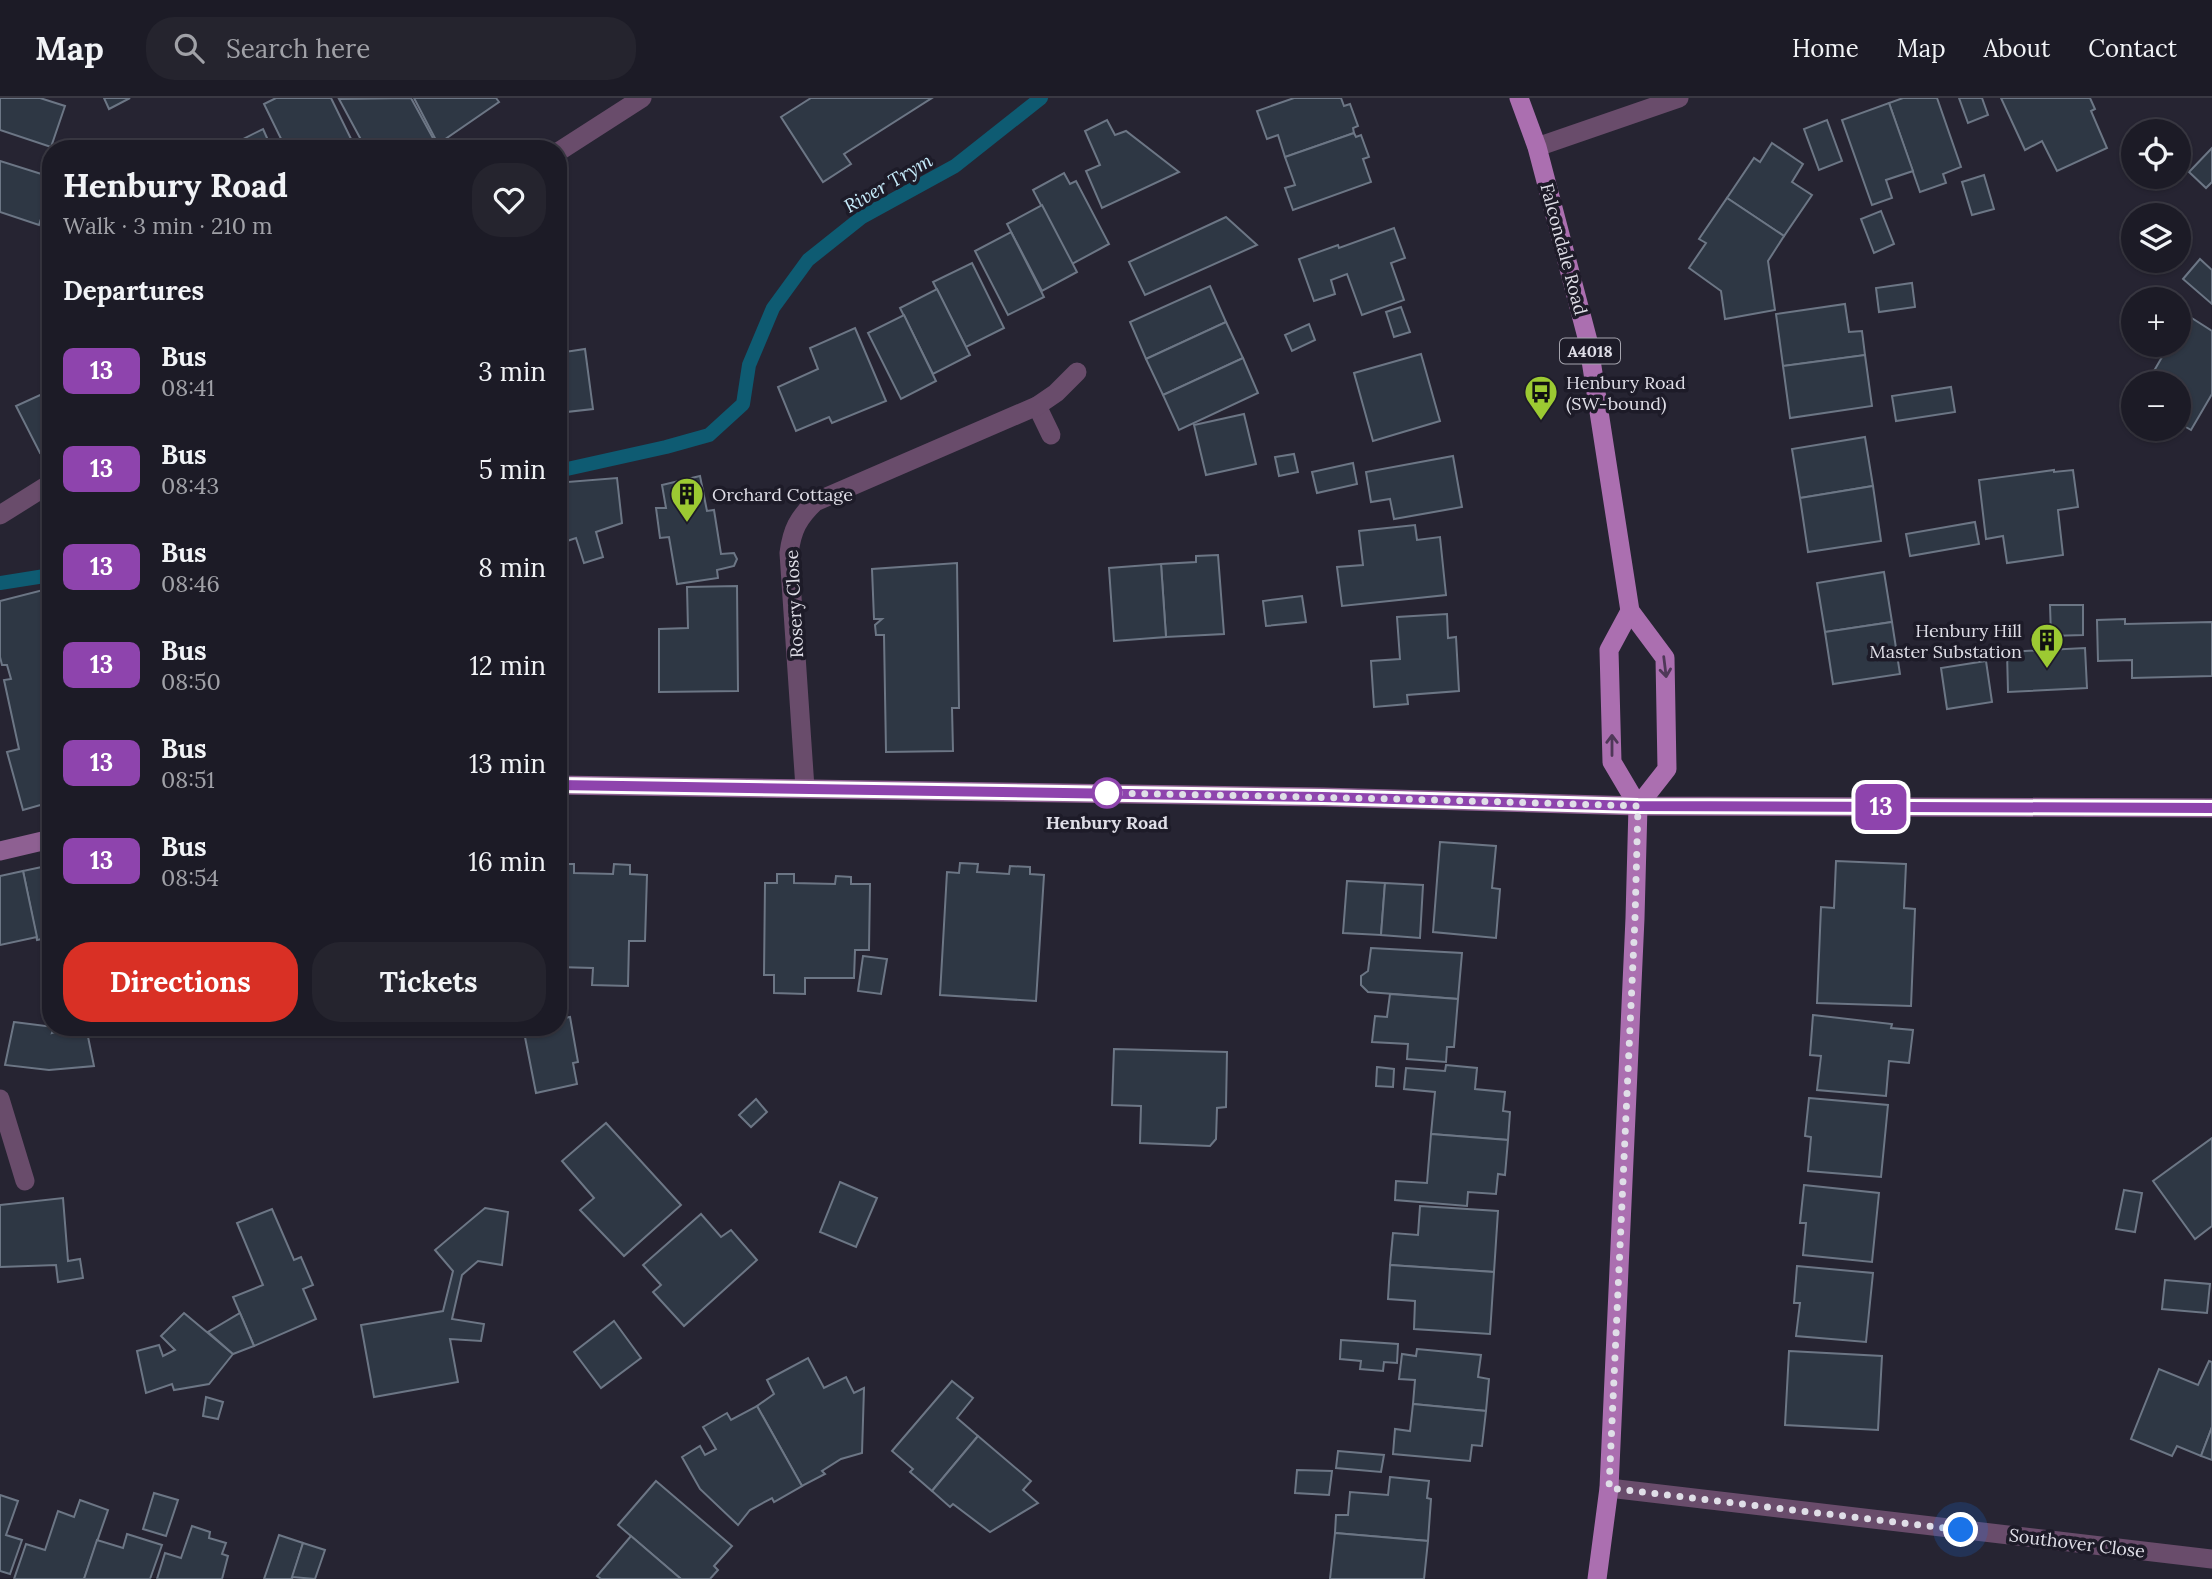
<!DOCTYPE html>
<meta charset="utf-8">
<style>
body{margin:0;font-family:Lora,serif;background:#25242e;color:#f1f3f6;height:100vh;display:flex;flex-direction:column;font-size:26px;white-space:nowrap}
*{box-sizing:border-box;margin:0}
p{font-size:23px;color:#a0a1a7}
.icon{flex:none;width:38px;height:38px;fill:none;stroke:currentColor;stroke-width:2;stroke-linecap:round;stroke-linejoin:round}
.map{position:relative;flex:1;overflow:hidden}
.sheet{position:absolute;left:42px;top:42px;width:525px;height:896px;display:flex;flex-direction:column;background:#1c1b26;border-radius:28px;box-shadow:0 2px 5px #0004,0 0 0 2px #3a3943}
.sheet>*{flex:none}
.badge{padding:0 14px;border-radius:10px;font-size:24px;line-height:46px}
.fabs{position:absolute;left:2121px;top:21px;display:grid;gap:14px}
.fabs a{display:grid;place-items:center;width:70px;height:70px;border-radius:50%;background:#1c1b26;box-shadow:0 2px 5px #0004,0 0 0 2px #3a3943;font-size:35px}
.you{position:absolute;width:35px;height:35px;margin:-18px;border:5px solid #fff;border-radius:50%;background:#1a73e8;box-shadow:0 0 0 10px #1a73e833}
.map>.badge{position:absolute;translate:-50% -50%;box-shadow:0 0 0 4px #fff}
h2{padding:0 21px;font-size:26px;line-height:63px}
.round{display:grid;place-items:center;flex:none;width:74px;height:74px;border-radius:28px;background:#25242e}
.headline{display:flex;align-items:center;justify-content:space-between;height:119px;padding:0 21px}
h1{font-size:33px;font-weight:700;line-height:52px}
.action{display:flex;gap:14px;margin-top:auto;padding:14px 21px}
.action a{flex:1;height:80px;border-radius:28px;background:#d93025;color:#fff;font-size:28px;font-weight:700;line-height:80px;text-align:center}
.action a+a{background:#25242e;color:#f1f3f6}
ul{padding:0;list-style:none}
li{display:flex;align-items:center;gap:21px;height:98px;padding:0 21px}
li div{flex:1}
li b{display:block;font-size:26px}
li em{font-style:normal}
li .badge{min-width:77px;font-weight:700;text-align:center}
header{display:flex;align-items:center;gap:42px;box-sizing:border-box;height:98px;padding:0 35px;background:#1c1b26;border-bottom:2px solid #3a3943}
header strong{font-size:33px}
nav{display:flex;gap:38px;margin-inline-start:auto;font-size:24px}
.search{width:490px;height:63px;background:#25242e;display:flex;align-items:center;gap:18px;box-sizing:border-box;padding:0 24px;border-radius:28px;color:#a0a1a7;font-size:26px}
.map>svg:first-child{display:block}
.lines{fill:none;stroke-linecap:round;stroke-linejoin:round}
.stream{stroke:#0e5b72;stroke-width:14}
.building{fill:#2e3744;stroke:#6c7685;stroke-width:2}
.minor{stroke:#694c6b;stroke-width:19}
.secondary{stroke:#8e6092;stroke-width:19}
.primary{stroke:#ab6fb0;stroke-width:19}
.oneway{stroke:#4f3858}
.line-casing{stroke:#fff;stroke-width:16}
.line{stroke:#8e44ad;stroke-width:10}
.walk{stroke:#dfdee7;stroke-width:7;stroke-dasharray:0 12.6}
.stop-dot{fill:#fff;stroke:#8e44ad;stroke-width:3.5}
.labels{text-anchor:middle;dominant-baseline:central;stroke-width:7;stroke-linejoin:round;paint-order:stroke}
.shield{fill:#1d1b28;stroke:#a5a4ae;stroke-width:2}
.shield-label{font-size:16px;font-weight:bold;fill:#dfdee7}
.street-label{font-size:18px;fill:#dfdee7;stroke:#1d1b28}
.poi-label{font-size:18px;fill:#dfdee7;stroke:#1d1b28;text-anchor:start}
.stop-label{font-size:18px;font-weight:bold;fill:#dfdee7;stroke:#1d1b28}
.water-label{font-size:19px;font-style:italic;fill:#c6ebfa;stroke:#1d1b28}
</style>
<header>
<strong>Map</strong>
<div class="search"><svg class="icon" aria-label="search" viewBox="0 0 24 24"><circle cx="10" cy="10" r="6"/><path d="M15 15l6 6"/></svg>Search here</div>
<nav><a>Home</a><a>Map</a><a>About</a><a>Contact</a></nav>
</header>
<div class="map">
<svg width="2212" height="1481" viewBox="0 0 2212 1481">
<rect width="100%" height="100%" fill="#262432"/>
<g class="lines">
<g class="stream">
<path d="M558,373L666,349L709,337L743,306L749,267L773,210L808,162L862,119L955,68L1041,0"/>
<path d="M0,485L51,477"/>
</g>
</g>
<g class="building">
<path d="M0,0H40L65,8L51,49L0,32Z"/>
<path d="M104,0H130L109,11Z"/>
<path d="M276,0H331L356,51H286L264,6Z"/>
<path d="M411,0L434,42L427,47L429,51H366L339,1Z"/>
<path d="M414,0H496L499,4L438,46Z"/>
<path d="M811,0H932L844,56L851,66L823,84L781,19Z"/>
<path d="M1294,0H1341L1344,8L1350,6L1358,28L1353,30L1354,35L1285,59L1278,37L1267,41L1257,13Z"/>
<path d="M1903,0H1937L1961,69L1943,76L1946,85L1920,94L1889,5Z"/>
<path d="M1959,0H1982L1988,17L1968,25Z"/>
<path d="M2001,0H2090L2095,11L2091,13L2107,50L2057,73L2042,43L2025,52Z"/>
<path d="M1889,5L1913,73L1886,82L1892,100L1872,107L1842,22Z"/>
<path d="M1107,22L1115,37L1126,33L1179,74L1102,110L1086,73L1100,67L1085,33Z"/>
<path d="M1827,22L1842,63L1819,72L1804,31Z"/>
<path d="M263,31L272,51H225V50Z"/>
<path d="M1354,35L1356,39L1361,37L1369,59L1363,61L1371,84L1293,112L1285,90L1295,87L1285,59Z"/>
<path d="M1772,45L1803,66L1792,84L1812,97L1784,138L1727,100L1754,60L1760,64Z"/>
<path d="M2212,50V84L2206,90L2189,74Z"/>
<path d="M0,63L51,79V90L39,127L0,114Z"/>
<path d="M1064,75L1070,86L1076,83L1109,146L1072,166L1033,92Z"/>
<path d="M1984,77L1994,111L1972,117L1962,84Z"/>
<path d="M1727,100L1784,138L1768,163L1775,212L1725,221L1721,193L1689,170L1706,145L1699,141Z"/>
<path d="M1042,107L1077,174L1042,193L1007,126Z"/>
<path d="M1881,113L1894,146L1874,155L1861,121Z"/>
<path d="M1226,119L1257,147L1145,197L1129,164Z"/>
<path d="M1394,130L1405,160L1391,165L1404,202L1362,217L1347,176L1331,182L1335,196L1314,203L1299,161L1338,147L1339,150Z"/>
<path d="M1011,134L1044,199L1008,217L975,153Z"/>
<path d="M2200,161L2212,172V206L2183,181Z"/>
<path d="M972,165L1004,230L966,249L933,184Z"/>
<path d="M1912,185L1915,209L1879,214L1876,190Z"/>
<path d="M1210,188L1226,224L1146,261L1130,224Z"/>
<path d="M937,191L970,257L933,276L900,210Z"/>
<path d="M1845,206L1849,234L1862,233L1865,257L1783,268L1776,216Z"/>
<path d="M1401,209L1410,234L1394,239L1386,214Z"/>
<path d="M904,217L936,283L901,301L868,235Z"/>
<path d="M2187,217L2212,233V296L2191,332L2179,325V285H2147L2169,247H2179V230Z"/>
<path d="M1226,224L1243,260L1163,297L1146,261Z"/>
<path d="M1309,226L1315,242L1292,253L1285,237Z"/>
<path d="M855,230L886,303L832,325L829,319L796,333L778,289L818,271L810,250Z"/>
<path d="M585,251L593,311L567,314V324L558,325V255Z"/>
<path d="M1421,256L1440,323L1373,343L1354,275Z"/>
<path d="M1865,257L1872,308L1790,320L1783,268Z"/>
<path d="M1243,260L1258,295L1179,332L1163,297Z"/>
<path d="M1951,289L1955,314L1896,323L1892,298Z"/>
<path d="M51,292V350L40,355L16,308Z"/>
<path d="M1244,316L1256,366L1206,377L1194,327Z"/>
<path d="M1865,339L1873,388L1800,400L1792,351Z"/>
<path d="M1294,356L1298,374L1279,378L1275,359Z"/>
<path d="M1453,358L1462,409L1394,421L1390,401L1371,404L1366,374Z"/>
<path d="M1353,365L1357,386L1317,395L1312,374Z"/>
<path d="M2054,372V374L2073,372L2078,409L2058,412L2063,457L2007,465L2003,438L1986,441L1979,382Z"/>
<path d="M700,378L707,413L714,412L721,456L734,455L737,461L734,468L717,472L718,480L677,486L669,439L660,440L656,410H666L662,387Z"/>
<path d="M567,380L568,384L617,380L622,425L596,434L603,459L584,465L576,440L558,446V382Z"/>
<path d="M1873,388L1881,443L1808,454L1800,400Z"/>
<path d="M1975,424L1979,446L1910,458L1906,436Z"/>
<path d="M1415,427L1417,442L1440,439L1446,497L1342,508L1337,469L1363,467L1359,433Z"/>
<path d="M1218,457L1224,536L1166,539L1161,466L1196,464V458Z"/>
<path d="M957,465L959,610H952L953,653L886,654L884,537H876L875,527L882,521H874L872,471Z"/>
<path d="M1161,466L1166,539L1114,543L1109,470Z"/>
<path d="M1884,474L1892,524L1825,534L1817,485Z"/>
<path d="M737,488L738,593L659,594V531L688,530L687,489Z"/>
<path d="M51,490V704L23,712L7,654L19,651L4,582L11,581L7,567H2L0,559V503Z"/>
<path d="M1302,498L1306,524L1266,528L1263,503Z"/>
<path d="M2050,507H2083V537L2051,538Z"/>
<path d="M1447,516L1448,540L1456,539L1459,593L1407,597L1408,606L1374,609L1371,563L1400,561L1397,519Z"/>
<path d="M2125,521V526L2212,524V578L2132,580V562L2098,563L2097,522Z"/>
<path d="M1892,524L1900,576L1833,586L1825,534Z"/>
<path d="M2085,550L2087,590L2008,594L2007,554Z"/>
<path d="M1986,563L1992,604L1947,611L1941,570Z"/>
<path d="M1440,744L1496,748L1492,790L1500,791L1496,840L1433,834Z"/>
<path d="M1836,763L1906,766L1904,810L1915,811L1911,908L1817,905L1821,809L1834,810Z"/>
<path d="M960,765L978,766L977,774L1009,776L1010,768L1030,769V776L1044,777L1036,903L940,897L947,774L959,775Z"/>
<path d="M558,766H574V775L613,776L614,766L630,767V776L647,777L645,843H629L628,888L592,887L593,870L558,869Z"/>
<path d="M51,767V839L37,842L23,773Z"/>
<path d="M23,773L37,839L0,847V778Z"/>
<path d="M777,776H794V785L835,786L836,778L851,779V786H870L869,852H855L854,880H805V896L774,895V877H764L765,785H777Z"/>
<path d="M1347,783L1385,785L1381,837L1343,835Z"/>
<path d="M1385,785L1423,787L1420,840L1381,837Z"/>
<path d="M1371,850L1462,855L1458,901L1368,894L1361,887V878L1368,873Z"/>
<path d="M863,858L887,861L881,896L858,893Z"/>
<path d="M1390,896L1458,901L1454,949H1447L1446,964L1407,961L1408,946L1372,944L1375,918L1387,919Z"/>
<path d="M1813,917L1892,926L1891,930L1913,932L1909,965L1889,963L1886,998L1817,992L1821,958L1810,957Z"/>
<path d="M570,919L578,964L573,965L577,986L536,995L523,929H558V921Z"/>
<path d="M14,924L54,929L52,935L71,929H86L94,968L49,972L5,967Z"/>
<path d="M1114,951L1227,954L1226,1009L1217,1010L1216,1041L1210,1048L1140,1045L1141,1008L1112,1007Z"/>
<path d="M1446,967L1477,970L1475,991L1505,994L1503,1013L1510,1014L1508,1042L1431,1036L1435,994L1404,991L1406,970L1445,973Z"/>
<path d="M1377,969L1394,971L1393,989L1376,988Z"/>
<path d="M1809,1000L1888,1007L1881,1079L1808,1073L1811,1039L1805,1038Z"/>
<path d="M756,1001L767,1014L751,1029L739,1017Z"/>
<path d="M606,1025L681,1107L624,1158L580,1112L594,1100L562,1063Z"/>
<path d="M1431,1036L1508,1042L1505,1077L1498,1076L1496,1096L1468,1094L1467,1108L1395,1102L1396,1083L1427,1085Z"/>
<path d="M2212,1040V1128L2195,1141L2153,1083Z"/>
<path d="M840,1084L877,1100L856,1149L820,1134Z"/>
<path d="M1804,1087L1879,1095L1872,1164L1803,1157L1806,1125H1800Z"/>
<path d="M2124,1092L2142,1095L2135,1134L2116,1131Z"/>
<path d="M63,1100L68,1163L80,1161L83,1180L58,1184L56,1167L0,1169V1107Z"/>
<path d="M1420,1108L1498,1113L1494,1174L1390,1167L1393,1135L1418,1137Z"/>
<path d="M485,1110L508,1114L502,1167L478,1163L462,1177L452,1221L484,1226L481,1243L450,1241L458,1284L374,1299L361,1227L443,1213L453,1173L435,1152Z"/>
<path d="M272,1111L294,1162L301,1159L313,1187L303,1191L316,1221L254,1248L233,1199L263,1187L237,1125Z"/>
<path d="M701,1116L721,1139L731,1132L757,1162L684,1228L653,1194L661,1187L643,1167Z"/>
<path d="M1390,1167L1494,1174L1490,1236L1414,1231L1415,1203L1388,1201Z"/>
<path d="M1797,1168L1873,1175L1866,1244L1796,1238L1800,1205H1794Z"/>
<path d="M2165,1182L2210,1186L2207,1215L2162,1211Z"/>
<path d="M184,1215L233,1256L209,1286L174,1292L172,1286L146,1295L137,1253L159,1247L163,1258L175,1252L161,1238Z"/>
<path d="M240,1215L254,1248L233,1256L208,1234Z"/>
<path d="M614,1223L641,1260L601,1290L574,1254Z"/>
<path d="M1341,1242L1398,1246L1397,1265L1384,1264L1383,1273L1360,1271L1361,1263L1340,1261Z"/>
<path d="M1417,1251L1481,1257L1478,1279L1489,1281L1486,1313L1413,1306L1415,1282L1399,1281L1402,1256L1416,1258Z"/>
<path d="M1789,1253L1882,1258L1878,1332L1785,1327Z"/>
<path d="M808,1260L824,1290L846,1279L854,1295L864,1290L862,1355L841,1361L822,1373L825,1376L802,1388L757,1308L774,1296L767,1282Z"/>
<path d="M2209,1263L2212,1264V1329L2201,1358L2177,1348L2172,1358L2131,1341L2159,1271L2198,1287Z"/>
<path d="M952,1283L973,1300L957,1320L978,1338L932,1393L910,1374L913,1371L892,1353Z"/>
<path d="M206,1299L223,1304L218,1321L203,1318Z"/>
<path d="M1413,1306L1486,1313L1482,1348L1472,1347L1470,1363L1393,1356L1395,1331L1410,1333Z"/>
<path d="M757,1308L802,1388L774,1404L772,1400L750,1412L738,1427L700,1391L682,1359L700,1348L705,1357L716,1351L703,1329L727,1315L731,1322Z"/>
<path d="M2212,1329V1362L2201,1358Z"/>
<path d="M978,1338L1031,1383L1023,1392L1038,1405L990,1434L953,1406L950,1409L932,1393Z"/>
<path d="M1338,1353L1384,1357L1381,1374L1336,1370Z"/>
<path d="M1297,1372L1332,1373L1329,1397L1295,1395Z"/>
<path d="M1390,1379L1429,1383L1427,1400L1431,1401L1428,1443L1335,1435L1336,1417H1348L1350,1394L1388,1397Z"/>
<path d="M656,1383L732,1448L714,1468L718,1472L710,1481H681L618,1427Z"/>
<path d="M154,1395L178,1402L166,1438L143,1431Z"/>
<path d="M0,1397L18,1403L6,1437L22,1442L10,1476L0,1473Z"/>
<path d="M80,1402L108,1412L84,1481H14L26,1446L45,1452L58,1413L74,1419Z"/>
<path d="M192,1428L210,1434L209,1440L226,1445L222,1456L228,1458L222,1481H157L165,1455L181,1460Z"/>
<path d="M1335,1435L1428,1443L1424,1481H1330Z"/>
<path d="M127,1436L162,1447L150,1481H84L97,1442L123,1450Z"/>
<path d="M279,1437L303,1445L292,1481H264Z"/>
<path d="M631,1438L681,1481H601L597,1478Z"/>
<path d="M303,1445L325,1452L315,1481L292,1479Z"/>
</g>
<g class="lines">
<g class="minor">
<path d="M1537,49L1679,0"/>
<path d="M558,54L642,0"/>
<path d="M1037,308L1051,337"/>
<path d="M0,417L51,385"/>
<path d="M805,690L789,455C792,432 798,420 815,404L1037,308L1056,295L1077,274"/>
<path d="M0,1001L25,1083"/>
<path d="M1609,1390L2212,1461"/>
</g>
<g class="secondary">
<path d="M558,687L1323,699L1638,708L2212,710"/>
<path d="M0,753L51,741"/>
</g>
<g class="primary">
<path d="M1519,0L1537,49L1588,243L1630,513L1665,560L1667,671L1638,708"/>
<path d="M1597,1481L1609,1390L1635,820L1638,708L1612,664L1609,552L1630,513"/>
</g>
</g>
<defs><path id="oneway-shaft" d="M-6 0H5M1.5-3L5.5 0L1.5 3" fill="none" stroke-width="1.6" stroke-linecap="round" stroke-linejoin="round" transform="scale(1.75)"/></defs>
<g class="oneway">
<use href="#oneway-shaft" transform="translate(1665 569) rotate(83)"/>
<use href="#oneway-shaft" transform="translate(1612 647) rotate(-90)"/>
</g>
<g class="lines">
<defs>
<path id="line" d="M558,687L1323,699L1638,708L2212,710"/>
</defs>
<use href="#line" class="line-casing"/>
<use href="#line" class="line"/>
<path class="walk" d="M1107,695L1400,701L1638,708L1635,820L1609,1390L1961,1432"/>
</g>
<defs>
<symbol id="bus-pin" viewBox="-11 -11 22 30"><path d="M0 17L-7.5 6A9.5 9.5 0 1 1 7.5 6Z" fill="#9cca32" stroke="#1d1b28"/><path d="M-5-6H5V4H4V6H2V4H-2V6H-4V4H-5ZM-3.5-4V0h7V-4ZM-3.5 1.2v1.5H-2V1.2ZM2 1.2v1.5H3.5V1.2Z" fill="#111"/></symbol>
<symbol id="building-pin" viewBox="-11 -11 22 30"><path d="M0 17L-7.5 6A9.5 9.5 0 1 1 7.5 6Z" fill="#9cca32" stroke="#1d1b28"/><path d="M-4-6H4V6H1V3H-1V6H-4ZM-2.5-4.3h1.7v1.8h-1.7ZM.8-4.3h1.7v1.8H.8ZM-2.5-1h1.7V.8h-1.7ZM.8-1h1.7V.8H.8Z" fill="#111"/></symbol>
</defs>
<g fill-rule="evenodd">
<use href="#bus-pin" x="1522" y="275" width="38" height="52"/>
<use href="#building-pin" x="668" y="377" width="38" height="52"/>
<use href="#building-pin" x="2028" y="523" width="38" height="52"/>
</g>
<circle class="stop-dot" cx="1107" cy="695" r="14"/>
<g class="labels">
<rect class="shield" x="1560" y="240.5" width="60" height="25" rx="5"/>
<g class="shield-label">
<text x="1590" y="253">A4018</text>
</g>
<g class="street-label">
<text transform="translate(1564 151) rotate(75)">Falcondale Road</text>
<text transform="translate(794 506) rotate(-93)">Rosery Close</text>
<text transform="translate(2077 1445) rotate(7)">Southover Close</text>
</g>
<g class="poi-label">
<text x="1566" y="284">Henbury Road<tspan x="1566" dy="21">(SW-bound)</tspan></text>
<text x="712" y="396">Orchard Cottage</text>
<text x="2022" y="532" text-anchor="end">Henbury Hill<tspan x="2022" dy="21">Master Substation</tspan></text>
</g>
<g class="stop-label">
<text x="1107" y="724">Henbury Road</text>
</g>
<g class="water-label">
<text transform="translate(888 85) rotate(-30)">River Trym</text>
</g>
</g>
</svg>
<div class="fabs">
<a><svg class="icon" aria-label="locate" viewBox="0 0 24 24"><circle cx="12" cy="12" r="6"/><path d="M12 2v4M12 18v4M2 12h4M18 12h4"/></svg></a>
<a><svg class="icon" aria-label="layers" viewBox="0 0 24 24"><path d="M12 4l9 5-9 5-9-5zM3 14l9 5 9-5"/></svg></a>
<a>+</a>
<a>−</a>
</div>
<div class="you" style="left:1961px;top:1432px"></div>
<b class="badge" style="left:1881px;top:709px;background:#8e44ad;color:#fff">13</b>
<section class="sheet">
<div class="headline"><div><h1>Henbury Road</h1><p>Walk · 3 min · 210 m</p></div><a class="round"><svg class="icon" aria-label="heart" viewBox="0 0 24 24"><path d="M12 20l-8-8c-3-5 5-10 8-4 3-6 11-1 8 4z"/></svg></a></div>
<h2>Departures</h2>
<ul>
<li><span class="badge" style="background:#8e44ad;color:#fff">13</span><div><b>Bus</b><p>08:41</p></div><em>3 min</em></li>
<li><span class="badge" style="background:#8e44ad;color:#fff">13</span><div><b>Bus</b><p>08:43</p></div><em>5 min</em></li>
<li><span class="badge" style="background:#8e44ad;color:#fff">13</span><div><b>Bus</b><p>08:46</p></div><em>8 min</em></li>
<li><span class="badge" style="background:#8e44ad;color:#fff">13</span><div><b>Bus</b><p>08:50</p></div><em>12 min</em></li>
<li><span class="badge" style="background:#8e44ad;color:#fff">13</span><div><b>Bus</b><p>08:51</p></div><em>13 min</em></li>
<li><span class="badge" style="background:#8e44ad;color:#fff">13</span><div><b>Bus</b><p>08:54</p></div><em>16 min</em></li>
</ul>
<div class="action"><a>Directions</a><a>Tickets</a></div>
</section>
</div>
